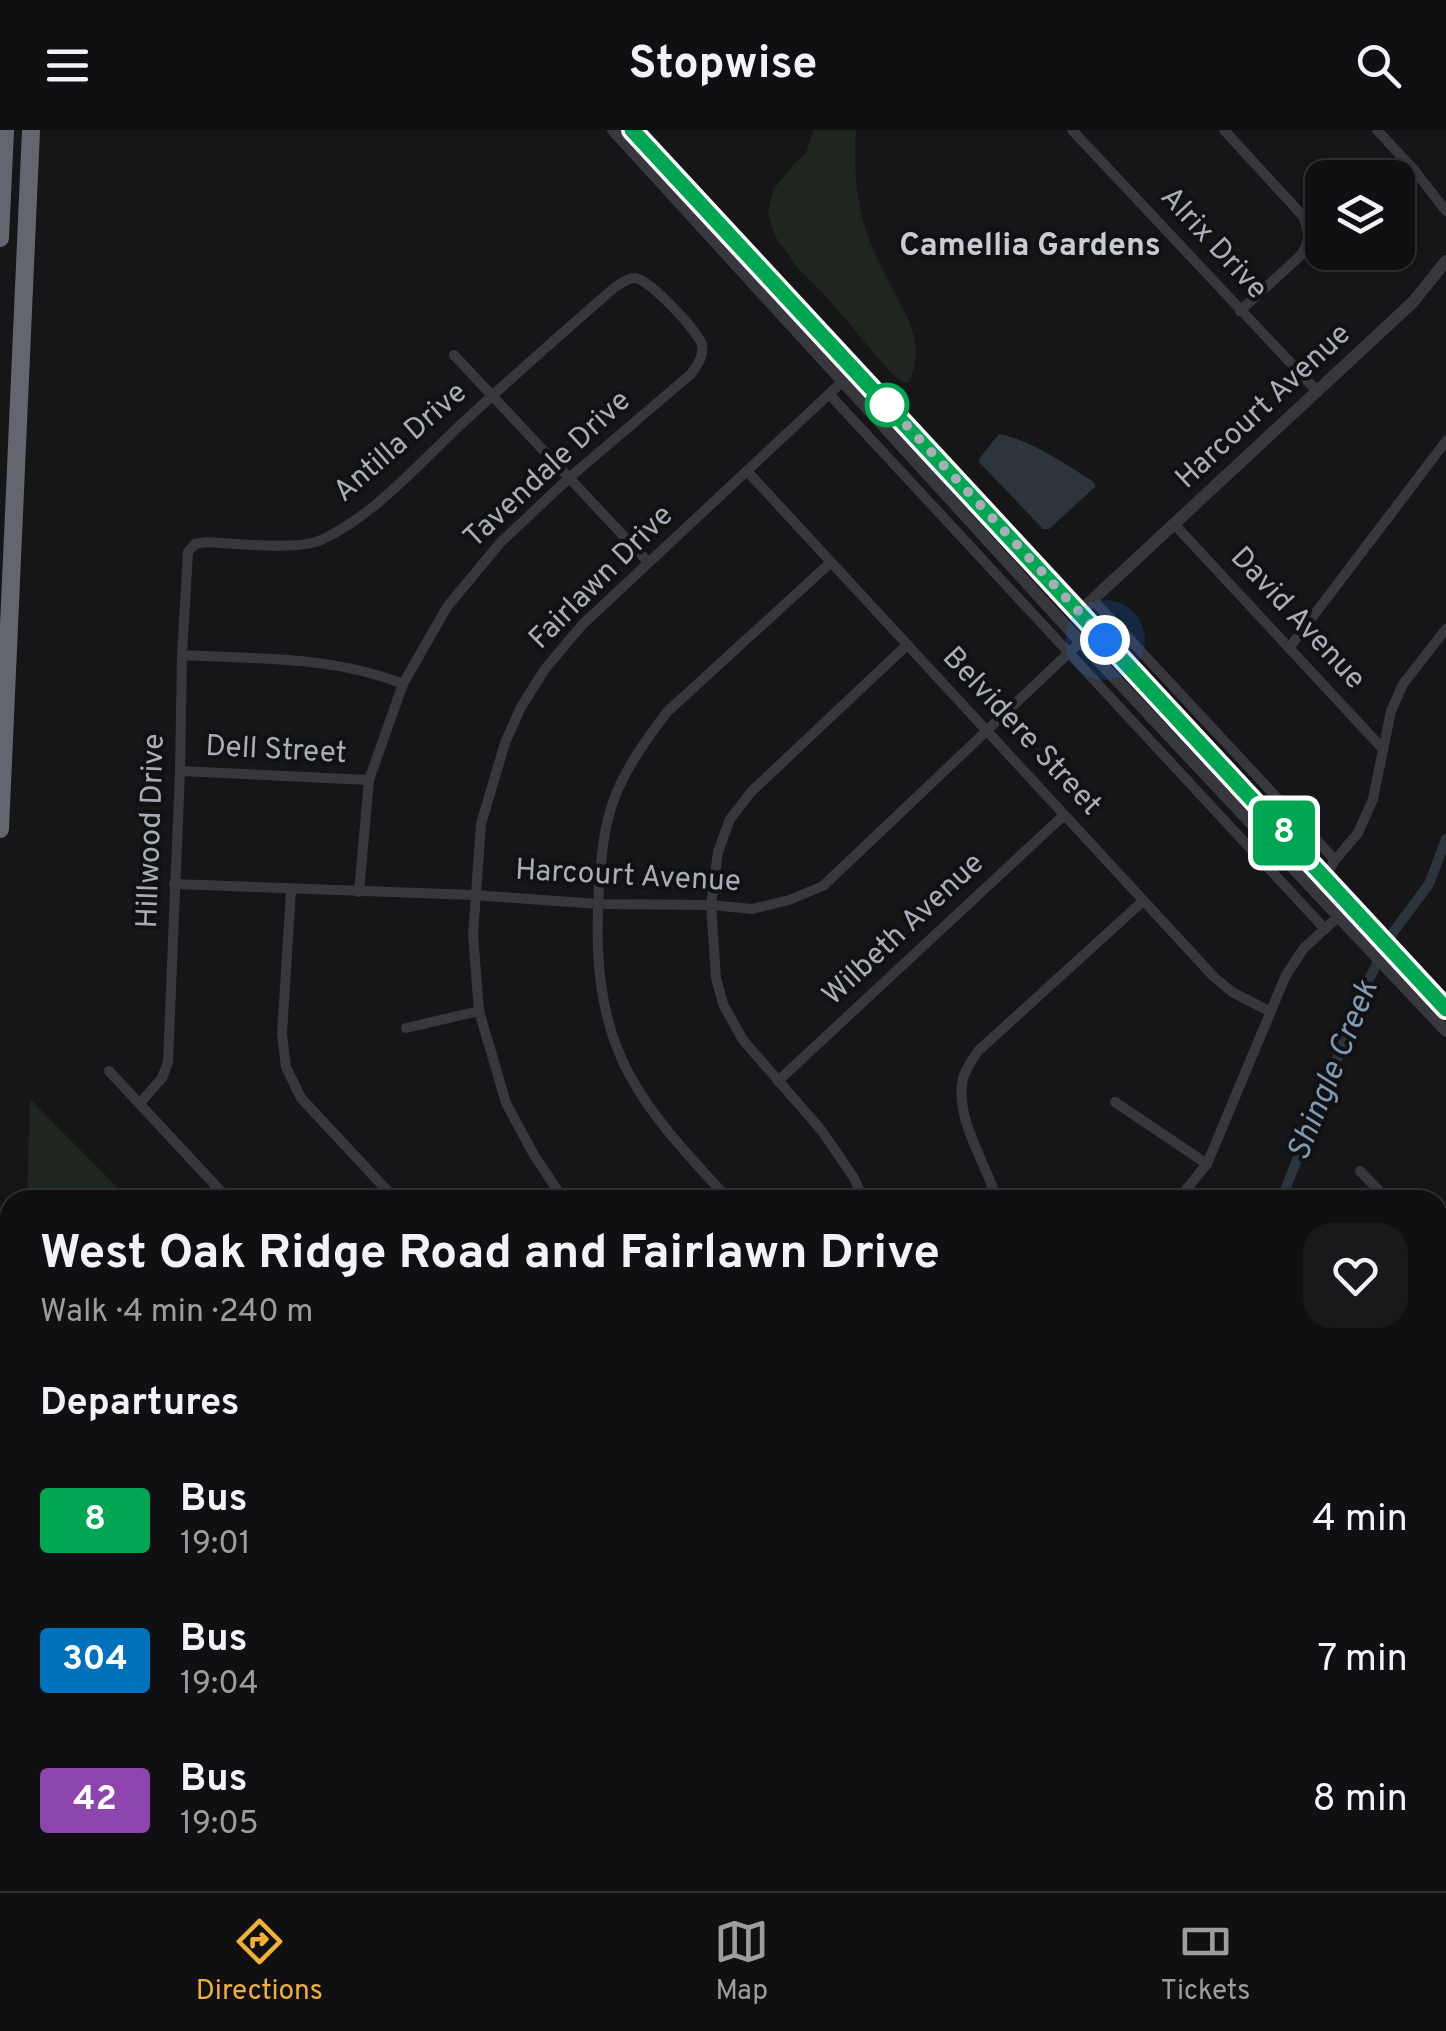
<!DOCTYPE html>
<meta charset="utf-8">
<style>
body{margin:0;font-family:Overpass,sans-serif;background:#19191b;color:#f1f3f6;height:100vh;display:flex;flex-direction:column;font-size:38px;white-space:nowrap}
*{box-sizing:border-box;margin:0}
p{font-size:32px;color:#9c9d9f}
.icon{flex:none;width:55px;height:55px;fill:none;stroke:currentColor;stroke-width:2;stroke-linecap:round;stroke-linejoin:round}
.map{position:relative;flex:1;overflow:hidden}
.details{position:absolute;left:0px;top:1060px;width:1448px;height:702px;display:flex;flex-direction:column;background:#101012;border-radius:30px 30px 0 0;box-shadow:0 5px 15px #0003,0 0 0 2px #303032}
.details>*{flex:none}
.badge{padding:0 20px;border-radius:8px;font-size:35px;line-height:65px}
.buttons{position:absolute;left:1305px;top:30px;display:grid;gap:20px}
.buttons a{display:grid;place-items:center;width:110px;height:110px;border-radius:20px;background:#101012;box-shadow:0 5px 15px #0003,0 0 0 2px #303032;font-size:50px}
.you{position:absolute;width:50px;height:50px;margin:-25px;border:8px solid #fff;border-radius:50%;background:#1a73e8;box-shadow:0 0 0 15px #1a73e833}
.map>.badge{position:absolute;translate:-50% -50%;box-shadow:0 0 0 5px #fff}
h2{padding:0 40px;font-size:38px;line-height:90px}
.round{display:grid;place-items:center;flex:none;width:105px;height:105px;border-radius:30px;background:#19191b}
.head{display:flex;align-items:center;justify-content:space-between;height:170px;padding:0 40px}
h1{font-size:48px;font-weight:700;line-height:75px}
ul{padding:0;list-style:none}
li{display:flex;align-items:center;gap:30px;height:140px;padding:0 40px}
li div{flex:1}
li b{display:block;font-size:38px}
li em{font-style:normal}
li .badge{min-width:110px;font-weight:700;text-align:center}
header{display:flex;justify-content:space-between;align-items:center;height:130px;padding:0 40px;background:#101012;font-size:45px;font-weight:700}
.dock{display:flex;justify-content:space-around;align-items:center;height:140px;border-top:2px solid #303032;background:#101012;font-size:28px;color:#9c9d9f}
.dock a{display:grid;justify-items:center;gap:5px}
.dock .current{color:#f2b134}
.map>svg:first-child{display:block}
.green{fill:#1e261f}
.water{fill:#2c353c}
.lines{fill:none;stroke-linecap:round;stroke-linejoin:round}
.stream{stroke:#2c353c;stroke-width:2.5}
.canal{stroke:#2c353c;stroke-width:10}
.minor{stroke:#37383d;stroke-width:10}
.tertiary{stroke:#37383d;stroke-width:12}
.motorway{stroke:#63666e;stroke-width:18}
.line-casing{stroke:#fff;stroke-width:22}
.line{stroke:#00a651;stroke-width:15}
.walk{stroke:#a8adb8;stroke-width:10;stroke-dasharray:0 18}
.stop-dot{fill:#fff;stroke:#00a651;stroke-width:5}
.labels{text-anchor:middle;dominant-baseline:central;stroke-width:8;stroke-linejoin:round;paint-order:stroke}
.street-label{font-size:30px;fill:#a8adb8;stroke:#111113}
.neighbourhood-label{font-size:32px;font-weight:bold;fill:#c9ccd4;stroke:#111113}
.water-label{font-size:32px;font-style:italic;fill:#7f9bb3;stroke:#111113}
</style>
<header><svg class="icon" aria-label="menu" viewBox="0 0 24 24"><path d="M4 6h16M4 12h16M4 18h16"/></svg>Stopwise<svg class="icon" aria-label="search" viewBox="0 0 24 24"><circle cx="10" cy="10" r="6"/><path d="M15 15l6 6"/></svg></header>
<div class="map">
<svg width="1446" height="1761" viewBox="0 0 1446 1761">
<rect width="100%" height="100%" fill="#161618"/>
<g class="green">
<path d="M814,0H856C854,28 855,58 862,86C866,105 876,127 885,144C902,180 929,211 908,253L903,252L892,244L823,163L798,138L775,106L768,83L773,60L794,34L806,23Z"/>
<path d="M30,969L130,1070H27Z"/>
</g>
<path class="water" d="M999,304C1033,311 1061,332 1091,350L1095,354V357L1049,399H1043L979,332V329Z"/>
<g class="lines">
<path class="stream" d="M0,1681L10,1674"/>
<g class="canal">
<path d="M1281,1070L1368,851L1394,801L1429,754L1446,709"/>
<path d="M760,1752L768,1761"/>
</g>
<g class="minor">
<path d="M1072,0L1318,262"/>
<path d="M1224,0L1303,86C1309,101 1311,112 1300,126L1240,181"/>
<path d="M1377,0L1415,41L1446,81"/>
<path d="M454,225L648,432"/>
<path d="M830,265L1325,799"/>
<path d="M747,341L1214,847L1232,862L1271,882"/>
<path d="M1175,395L1382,618"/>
<path d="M1093,470L1335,730"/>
<path d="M1289,518L1446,311"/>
<path d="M182,525C257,529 333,526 403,554"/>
<path d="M180,641L369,650"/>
<path d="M1325,747L1335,730L1358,703L1373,669L1391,581L1403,554L1446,499"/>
<path d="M174,754L474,765L598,774L711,775L752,779L789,770L823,756L1095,498"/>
<path d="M291,760L282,904L286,937L301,968L396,1070"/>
<path d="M406,898L479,881"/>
<path d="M109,941L229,1070"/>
<path d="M778,951L1063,686"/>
<path d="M1115,972L1207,1034"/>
<path d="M140,973L162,948L168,932L180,641L182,525L188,422L195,414L206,412C235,413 296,421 321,410C372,387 418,335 458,297C509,250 561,204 614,158C620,154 627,148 635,148C648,148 699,202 702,215C704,227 697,235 691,244L569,348L500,413L447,477L403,554L369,650L359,762"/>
<path d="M1360,1041L1388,1070"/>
<path d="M564,1070L534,1025L506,973L479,881L473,805L481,694L505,613L521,577L545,539L582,495L843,251"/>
<path d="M729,1070C693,1030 655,992 629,944C598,886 595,822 599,757C601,735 602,711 608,689C617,649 643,614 667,582L830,433"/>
<path d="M864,1070L854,1048L822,1001L743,910L723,874L716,848L711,775L718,722L730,689L752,661L907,515"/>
<path d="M997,1070C986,1033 954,987 963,949C965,939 973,929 978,921L1143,771"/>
<path d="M1173,1070L1184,1062L1207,1034L1286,845L1304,818L1339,786"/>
<path d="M1438,1109L1446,1114"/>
<path d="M1438,1552L1446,1544"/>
<path d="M1438,1563L1446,1572"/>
<path d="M867,1752L875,1761"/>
<path d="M1059,1752L1066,1761"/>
<path d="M1193,1761L1196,1752"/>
<path d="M1324,1761L1333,1752"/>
</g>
<g class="tertiary">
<path d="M613,0L1065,495L1446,901"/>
<path d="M633,0L1446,879"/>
<path d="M1076,485L1413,172L1446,131"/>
</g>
<g class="motorway">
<path d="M0,108L5,0"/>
<path d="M0,699L31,0"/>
</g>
</g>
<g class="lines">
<defs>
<path id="line" d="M632,0L1446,879"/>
</defs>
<use href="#line" class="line-casing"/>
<use href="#line" class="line"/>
<path class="walk" d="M887,275L885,272L1105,510"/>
</g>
<circle class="stop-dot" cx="887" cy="275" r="20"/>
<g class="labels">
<g class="street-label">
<text transform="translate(1213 114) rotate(47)">Alrix Drive</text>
<text transform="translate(1264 277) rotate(-43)">Harcourt Avenue</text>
<text transform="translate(401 313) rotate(-41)">Antilla Drive</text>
<text transform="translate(548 340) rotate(-43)">Tavendale Drive</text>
<text transform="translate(602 448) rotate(-45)">Fairlawn Drive</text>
<text transform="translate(1297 489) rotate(47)">David Avenue</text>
<text transform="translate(1021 602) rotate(47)">Belvidere Street</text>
<text transform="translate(276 621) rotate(3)">Dell Street</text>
<text transform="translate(152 701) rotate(-88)">Hillwood Drive</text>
<text transform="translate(628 747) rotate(3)">Harcourt Avenue</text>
<text transform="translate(904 800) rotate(-43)">Wilbeth Avenue</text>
</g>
<g class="neighbourhood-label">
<text x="1030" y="117">Camellia Gardens</text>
</g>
<g class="water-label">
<text transform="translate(1334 941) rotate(-68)">Shingle Creek</text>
</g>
</g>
</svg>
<div class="buttons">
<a><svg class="icon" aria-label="layers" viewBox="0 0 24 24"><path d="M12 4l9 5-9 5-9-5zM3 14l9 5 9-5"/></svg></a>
</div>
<div class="you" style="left:1105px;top:510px"></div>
<b class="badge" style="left:1284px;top:703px;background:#00a651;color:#fff">8</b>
<section class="details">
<div class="head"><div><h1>West Oak Ridge Road and Fairlawn Drive</h1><p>Walk · 4 min · 240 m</p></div><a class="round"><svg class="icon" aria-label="heart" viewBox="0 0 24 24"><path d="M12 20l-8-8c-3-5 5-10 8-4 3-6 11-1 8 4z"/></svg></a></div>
<h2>Departures</h2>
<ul>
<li><span class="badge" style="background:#00a651;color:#fff">8</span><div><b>Bus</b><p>19:01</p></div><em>4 min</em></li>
<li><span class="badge" style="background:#0072bc;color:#fff">304</span><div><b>Bus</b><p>19:04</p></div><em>7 min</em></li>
<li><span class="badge" style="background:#8e44ad;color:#fff">42</span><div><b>Bus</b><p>19:05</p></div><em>8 min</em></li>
</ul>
</section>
</div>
<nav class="dock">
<a class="current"><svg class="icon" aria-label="directions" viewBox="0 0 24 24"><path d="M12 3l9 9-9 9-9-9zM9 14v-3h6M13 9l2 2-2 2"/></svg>Directions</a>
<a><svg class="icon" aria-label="map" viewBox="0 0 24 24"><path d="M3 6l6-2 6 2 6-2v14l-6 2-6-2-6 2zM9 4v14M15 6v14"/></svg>Map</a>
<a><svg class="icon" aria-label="tickets" viewBox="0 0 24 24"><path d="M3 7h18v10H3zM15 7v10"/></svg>Tickets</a>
</nav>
